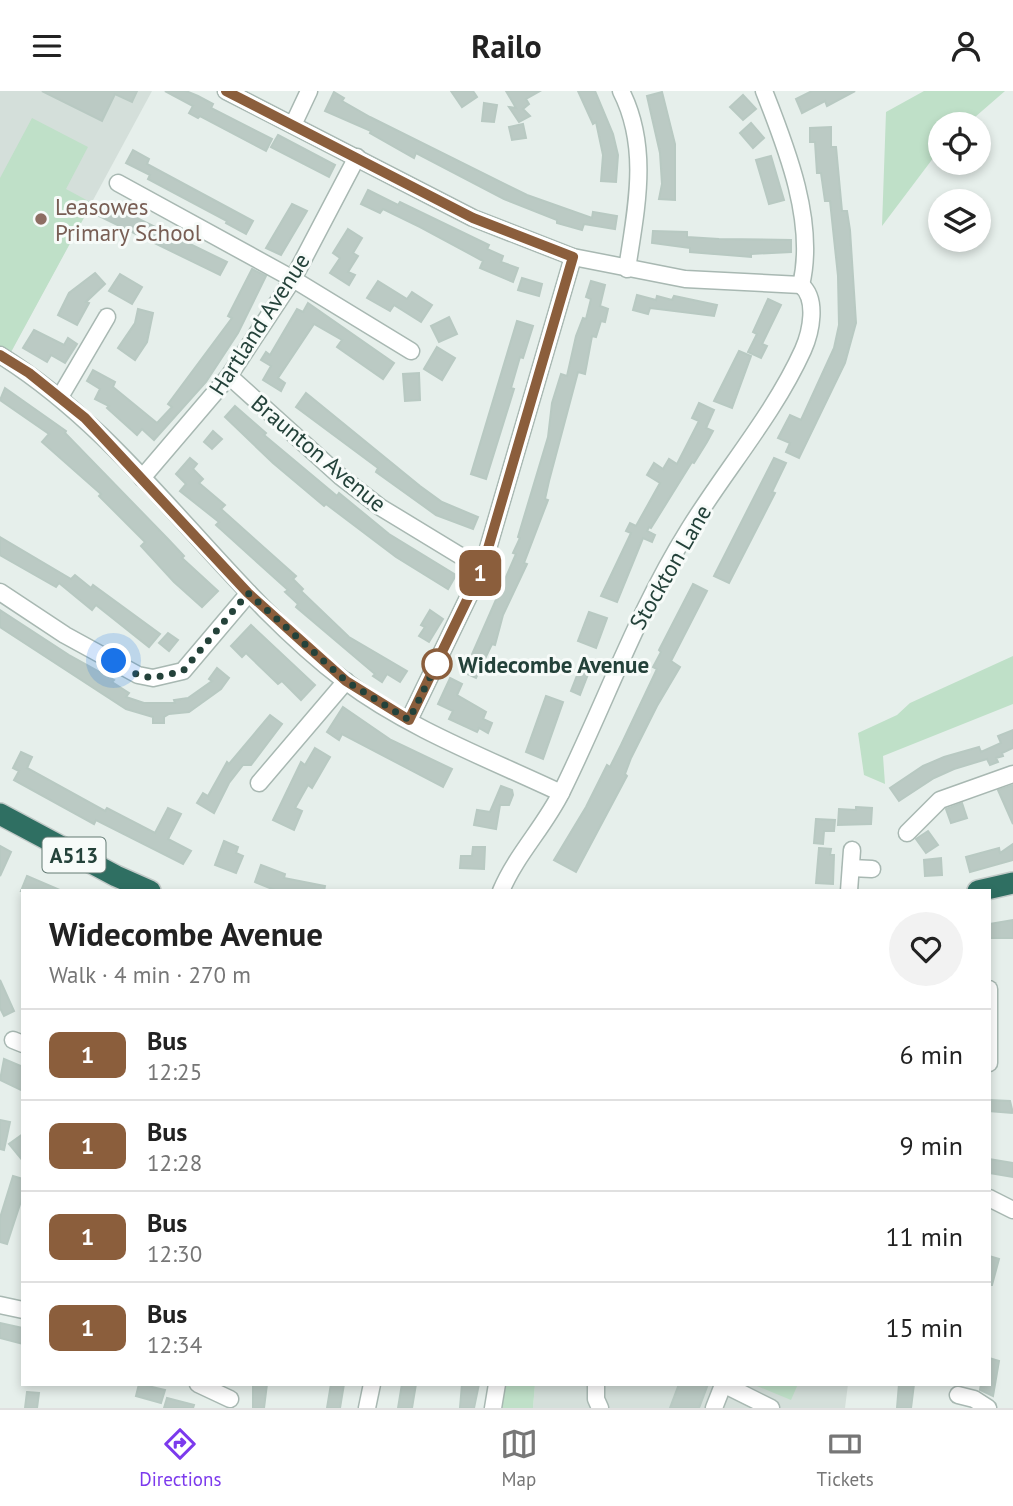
<!DOCTYPE html>
<meta charset="utf-8">
<style>
body{margin:0;font-family:"PT Sans",sans-serif;background:#f2f2f2;color:#222;height:100vh;display:flex;flex-direction:column;font-size:26px;white-space:nowrap}
*{box-sizing:border-box;margin:0}
p{font-size:23px;color:#767676}
.icon{flex:none;width:38px;height:38px;fill:none;stroke:currentColor;stroke-width:2;stroke-linecap:round;stroke-linejoin:round}
.map{position:relative;flex:1;overflow:hidden}
.sheet{position:absolute;left:21px;top:798px;width:970px;height:497px;display:flex;flex-direction:column;background:#fff;border-radius:0px;box-shadow:0 4px 10px #0003}
.sheet>*{flex:none}
.badge{padding:0 14px;border-radius:10px;font-size:24px;line-height:46px}
.buttons{position:absolute;left:928px;top:21px;display:grid;gap:14px}
.buttons a{display:grid;place-items:center;width:63px;height:63px;border-radius:50%;background:#fff;box-shadow:0 4px 10px #0003;font-size:35px}
.you{position:absolute;width:35px;height:35px;margin:-18px;border:5px solid #fff;border-radius:50%;background:#1a73e8;box-shadow:0 0 0 10px #1a73e833}
.map>.badge{position:absolute;translate:-50% -50%;box-shadow:0 0 0 4px #fff}
.round{display:grid;place-items:center;flex:none;width:74px;height:74px;border-radius:37px;background:#f2f2f2}
.head{display:flex;align-items:center;justify-content:space-between;height:119px;padding:0 28px}
h1{font-size:33px;font-weight:600;line-height:52px}
ul{padding:0;list-style:none}
li{display:flex;align-items:center;gap:21px;height:91px;padding:0 28px;border-top:2px solid #e0e0e0}
li div{flex:1}
li b{display:block;font-size:26px}
li em{font-style:normal}
li .badge{min-width:77px;font-weight:700;text-align:center}
header{display:flex;justify-content:space-between;align-items:center;height:91px;padding:0 28px;background:#fff;font-size:32px;font-weight:600}
.menu{display:flex;justify-content:space-around;align-items:center;height:98px;border-top:2px solid #e0e0e0;background:#fff;font-size:19px;color:#767676}
.menu a{display:grid;justify-items:center;gap:4px}
.menu .on{color:#7c3aed}
.map>svg:first-child{display:block}
.built{fill:#d4dfda}
.green{fill:#bfe0c8}
.building{fill:#bbcac4;stroke:#b8c9c2;stroke-width:2}
.lines{fill:none;stroke-linecap:round;stroke-linejoin:round}
.minor-casing{stroke:#a8b8b2;stroke-width:19}
.highway-casing{stroke:#c2cac8;stroke-width:24}
.minor{stroke:#fff;stroke-width:16}
.highway{stroke:#2f6f62;stroke-width:21}
.line-casing{stroke:#fff;stroke-width:16}
.line{stroke:#8b5e3c;stroke-width:10}
.walk{stroke:#24423a;stroke-width:7;stroke-dasharray:0 12.6}
.education-dot{fill:#8d6e63;stroke:#f7fbf9;stroke-width:2.5}
.stop-dot{fill:#fff;stroke:#8b5e3c;stroke-width:3.5}
.labels{text-anchor:middle;dominant-baseline:central;stroke-width:6;stroke-linejoin:round;paint-order:stroke}
.shield{fill:#f7fbf9;stroke:#637a73;stroke-width:2}
.shield-label{font-size:21px;font-weight:bold;fill:#24423a}
.education-label{font-size:23px;fill:#785e54;stroke:#f7fbf9;text-anchor:start}
.street-label{font-size:23px;fill:#24423a;stroke:#f7fbf9}
.stop-label{font-size:23px;font-weight:bold;fill:#24423a;stroke:#f7fbf9;text-anchor:start}
</style>
<header><svg class="icon" aria-label="menu" viewBox="0 0 24 24"><path d="M4 6h16M4 12h16M4 18h16"/></svg>Railo<svg class="icon" aria-label="person" viewBox="0 0 24 24"><circle cx="12" cy="8" r="4"/><path d="M4 21q1-7 8-7t8 7"/></svg></header>
<div class="map">
<svg width="1013" height="1317" viewBox="0 0 1013 1317">
<rect width="100%" height="100%" fill="#e6efeb"/>
<g class="built">
<path d="M0,0H152L11,261L0,255Z"/>
<path d="M535,1293H848L845,1317H533Z"/>
</g>
<g class="green">
<path d="M924,0H1005L967,33H940V58L882,135L886,21Z"/>
<path d="M32,27L88,56L66,98L92,112L11,261L0,255V87Z"/>
<path d="M1013,565V613L883,665L885,693L864,684L858,642L897,624L910,612Z"/>
<path d="M503,1293H535L533,1317H498Z"/>
<path d="M752,1293H798L791,1309Z"/>
</g>
<g class="building">
<path d="M42,0H137L132,11L115,3L102,30Z"/>
<path d="M165,0H186L198,5L213,13L211,17L272,48L266,60L200,25L198,27L189,22L193,15Z"/>
<path d="M451,0H473L477,6L462,16Z"/>
<path d="M506,0H540L526,8L529,13L523,18L530,25L519,31L509,16L516,17Z"/>
<path d="M578,0H595L613,43L618,64L616,91L601,90L603,64L596,31L593,33Z"/>
<path d="M812,0H855L827,15L825,10L802,22L796,8Z"/>
<path d="M334,1L344,7L342,10L370,26L527,104L592,127L593,121L617,125L615,138L584,133L582,139L557,132V129L504,108L416,62L414,67L370,42L371,40L325,20Z"/>
<path d="M662,1L675,53V109L659,108L662,93L660,62L647,5Z"/>
<path d="M743,4L756,18L743,29L730,16Z"/>
<path d="M484,12L497,14L494,31L482,30Z"/>
<path d="M751,32L764,47L753,57L740,42Z"/>
<path d="M523,33L526,47L512,49L509,36Z"/>
<path d="M831,36V56H836L842,120H847L850,139L856,232L845,272L799,367L786,361L790,352L778,347L790,324L801,329L834,257L839,234L838,185L830,110H825L821,82H817L815,51H810V37Z"/>
<path d="M278,44L335,74L329,86L271,56Z"/>
<path d="M133,59L149,68L147,73L253,130L246,143L226,132L227,130L148,88L150,84L126,72Z"/>
<path d="M771,65L784,109L769,113L756,69Z"/>
<path d="M368,99L398,114L400,111L489,154L487,158L503,165L501,171L518,177L513,191L480,177L483,170L420,136L383,118L380,122L361,113Z"/>
<path d="M104,111L227,171L220,184L97,124Z"/>
<path d="M292,113L307,120L281,164L266,157Z"/>
<path d="M348,138L362,147L353,162L358,165L348,181L355,184L349,194L330,182L340,167L333,162Z"/>
<path d="M653,140L687,141V146L719,148L791,149V161L751,163V166L690,161V157L652,152Z"/>
<path d="M252,178L266,185L238,242L206,291L154,349L142,338L137,344L107,317L109,315L95,308L100,298L87,290L93,279L115,291L113,296L157,332L172,316L168,313L232,227L228,225Z"/>
<path d="M95,182L105,193L86,211L89,212L77,234L58,224L69,202Z"/>
<path d="M120,183L142,196L132,213L109,200Z"/>
<path d="M522,187L542,193L539,205L518,199Z"/>
<path d="M378,190L407,208L412,201L432,214L421,231L394,214L390,220L367,207Z"/>
<path d="M591,190L605,194L600,215L608,218L605,231L601,230L596,246L592,245L585,283L578,281L549,390L545,408L548,409L524,472L527,473L503,524L495,554L492,553L476,587L461,580L467,567L470,568L516,463L513,462L520,447L518,446L548,346L552,312L561,283L567,285L576,245L583,227L586,228L591,208L586,206Z"/>
<path d="M637,204L656,209L657,205L672,209L674,205L717,214L714,225L650,217L648,223L633,219Z"/>
<path d="M768,208L781,214L762,253L767,255L761,267L748,261L757,243L753,241Z"/>
<path d="M308,212L394,272L383,288L337,256L342,249L314,233L278,287L285,292L281,300L263,289L271,275L261,269L266,261L270,264L297,218L303,221Z"/>
<path d="M138,218L153,222L147,251L135,269L118,257L135,232Z"/>
<path d="M449,226L457,243L439,251L431,235Z"/>
<path d="M517,230L533,235L523,267L520,266L511,297L514,298L486,388L471,383Z"/>
<path d="M34,239L64,254L68,247L77,253L65,272L51,264L47,271L23,257Z"/>
<path d="M437,256L455,267L442,289L424,278Z"/>
<path d="M739,260L751,265L732,317L714,310Z"/>
<path d="M419,282L420,309L405,310L403,283Z"/>
<path d="M5,297L66,340L65,342L168,448L184,465L182,467L218,500L202,516L174,491L141,455L145,451L99,405L101,403L42,351L49,343L0,309Z"/>
<path d="M306,302L420,395L442,411L478,426L473,438L436,424L376,381L378,377L296,316Z"/>
<path d="M699,312L714,319L706,337L713,340L707,351L694,372L692,371L651,437L649,436L647,440L655,444L652,451L643,447L617,511L601,505L631,442L626,440L630,432L636,435L660,392L647,384L654,372L663,378L669,368L677,373L699,330L692,327Z"/>
<path d="M235,315L266,342L264,344L337,405L339,402L389,443L456,484L448,498L396,466L326,413L324,415L273,372L225,326Z"/>
<path d="M213,340L222,348L212,358L204,351Z"/>
<path d="M190,367L197,373L193,378L203,388L199,392L225,414L221,418L296,485L293,488L303,498L301,500L349,546L407,580L400,591L387,583L382,591L373,585L375,583L296,516L298,513L285,501L288,499L216,434L219,431L180,400L186,393L176,383Z"/>
<path d="M774,367L786,372L772,401L775,402L729,492L714,485Z"/>
<path d="M0,446L71,488L75,484L91,497L93,494L160,543L149,556L96,514L92,519L59,492L56,496L0,464Z"/>
<path d="M693,493L707,500L671,570L680,576L657,615L631,667L625,683L627,685L576,781L554,769L586,716L607,674L610,676L621,654L657,578L653,576L661,561L659,559Z"/>
<path d="M0,519L69,564L114,589L112,591L129,602L126,606L144,612H175L174,609L188,607L212,590L209,588L217,577L229,587L221,598L189,621L169,623L164,626V632H153V626L126,618L0,536Z"/>
<path d="M430,519L443,528L429,551L419,545L425,536L421,534Z"/>
<path d="M589,521L607,527L596,557L578,550Z"/>
<path d="M251,534L315,594L301,609L282,590L278,593L246,562L242,566L231,555Z"/>
<path d="M168,542L178,549L169,560L159,552Z"/>
<path d="M583,569L592,573L580,604L571,600Z"/>
<path d="M450,587L462,593L457,604L486,621L483,628L492,632L488,642L479,637L477,641L449,628L453,620L438,613Z"/>
<path d="M546,605L563,611L543,668L526,661Z"/>
<path d="M343,616L391,649L452,678L443,696L342,643L339,649L327,641Z"/>
<path d="M270,624L282,633L251,674H243L229,692L214,722L197,712L203,702L208,705L227,671L229,673Z"/>
<path d="M1013,639V657L1002,662L1003,665L996,667L998,671L990,674L987,668L954,678L934,687L899,710L890,697L923,675L944,666L979,656L981,661L1001,652L998,645Z"/>
<path d="M315,657L330,666L312,697L308,694L295,717L302,720L294,739L273,729L301,671L305,674Z"/>
<path d="M21,661L32,666L27,677L105,720L107,717L155,742L168,717L181,723L168,748L191,760L183,773L96,729L94,733L14,689L19,680L13,677Z"/>
<path d="M1013,694V733L998,699Z"/>
<path d="M501,695L512,699L513,704L509,714H500L496,738L474,734L477,719L490,721Z"/>
<path d="M962,712L967,727L951,732L946,718Z"/>
<path d="M856,716L872,717L871,733L838,734L839,718L856,719Z"/>
<path d="M816,728L835,729L834,740H824L823,753L814,752Z"/>
<path d="M928,740L938,754L926,762L916,748Z"/>
<path d="M224,750L238,756L236,762L243,765L236,782L215,774Z"/>
<path d="M1013,753V769L970,781L966,766L999,757L1000,762Z"/>
<path d="M0,755L11,761L0,785Z"/>
<path d="M473,756H485L484,778L460,777L461,765H472Z"/>
<path d="M819,757L831,758L830,764H834L833,793L816,792Z"/>
<path d="M941,767L942,784L925,785L924,769Z"/>
<path d="M261,774L285,783L284,787L325,795L324,800H277L255,791Z"/>
<path d="M27,785L62,800H21Z"/>
<path d="M1013,829V847H989V833Z"/>
<path d="M0,889L14,920L4,925L0,917Z"/>
<path d="M4,968L23,976V1000L0,989Z"/>
<path d="M990,1009L1010,1010L1013,1022L989,1020Z"/>
<path d="M0,1029L10,1031L4,1059L0,1058Z"/>
<path d="M23,1043V1070L9,1053Z"/>
<path d="M989,1068L1013,1072V1086L989,1082Z"/>
<path d="M13,1085L23,1088V1104L7,1153L0,1151V1127Z"/>
<path d="M989,1165L999,1168L992,1194H989Z"/>
<path d="M0,1232L23,1237V1253L0,1247Z"/>
<path d="M989,1267L999,1270L993,1305L980,1299L981,1293H989Z"/>
<path d="M139,1293L165,1299L161,1312L136,1305Z"/>
<path d="M253,1293H267L264,1317H253Z"/>
<path d="M331,1293H344L340,1317H327Z"/>
<path d="M402,1293H416L412,1317H398Z"/>
<path d="M462,1293H479L474,1317H460Z"/>
<path d="M679,1293H708L699,1317H670Z"/>
<path d="M899,1293H914L911,1317H897Z"/>
<path d="M27,1301L39,1302L37,1317H25Z"/>
<path d="M167,1307L194,1314L193,1317H164Z"/>
</g>
<g class="lines">
<defs>
<g id="minor">
<path d="M226,0L473,127L573,166L685,188L801,194"/>
<path d="M621,0C650,57 636,118 627,178"/>
<path d="M764,0C787,58 816,132 801,194"/>
<path d="M293,34L309,0"/>
<path d="M118,92L293,188L411,260"/>
<path d="M0,264C136,349 218,493 345,590C409,638 489,668 561,702"/>
<path d="M229,285L341,386L380,416L482,478"/>
<path d="M60,306L107,226"/>
<path d="M142,387L229,285L293,188L357,66"/>
<path d="M0,501L65,544L138,584L153,587L183,580L249,502"/>
<path d="M409,629L482,478L573,166"/>
<path d="M259,692L346,590"/>
<path d="M907,742L940,709L1013,683"/>
<path d="M851,777L872,778"/>
<path d="M501,800C516,764 545,735 562,700C605,613 637,521 689,438C726,378 774,323 803,259C811,241 818,208 801,194"/>
<path d="M849,800L852,759"/>
<path d="M989,898V972"/>
<path d="M13,949L23,953"/>
<path d="M989,1107L1013,1119"/>
<path d="M0,1214L23,1219"/>
<path d="M198,1293L230,1308"/>
<path d="M596,1293V1308L600,1317"/>
<path d="M723,1293L771,1317"/>
<path d="M958,1304L974,1308L988,1317"/>
<path d="M367,1317L372,1293"/>
<path d="M493,1317L497,1293"/>
<path d="M714,1317L723,1294"/>
</g>
<g id="highway">
<path d="M0,723L116,785L150,800"/>
<path d="M978,800L1013,792"/>
</g>
</defs>
<use href="#minor" class="minor-casing"/>
<use href="#highway" class="highway-casing"/>
<use href="#minor" class="minor"/>
<use href="#highway" class="highway"/>
</g>
<g class="lines">
<defs>
<path id="line" d="M0,264L29,282L85,327L248,502L346,590L409,629L482,478L573,166L473,127L226,0"/>
</defs>
<use href="#line" class="line-casing"/>
<use href="#line" class="line"/>
<path class="walk" d="M114,570L138,584L153,587L183,580L248,502L346,590L409,629L441,564L437,573"/>
</g>
<circle class="education-dot" cx="41" cy="128" r="7"/>
<circle class="stop-dot" cx="437" cy="573" r="14"/>
<g class="labels">
<rect class="shield" x="42.5" y="746.5" width="63" height="35" rx="5"/>
<g class="shield-label">
<text x="74" y="764">A513</text>
</g>
<g class="education-label">
<text x="55" y="115">Leasowes<tspan x="55" dy="26">Primary School</tspan></text>
</g>
<g class="street-label">
<text transform="translate(259 233) rotate(-57)">Hartland Avenue</text>
<text transform="translate(319 362) rotate(40)">Braunton Avenue</text>
<text transform="translate(670 476) rotate(-60)">Stockton Lane</text>
</g>
<g class="stop-label">
<text x="458" y="573">Widecombe Avenue</text>
</g>
</g>
</svg>
<div class="buttons">
<a><svg class="icon" aria-label="locate" viewBox="0 0 24 24"><circle cx="12" cy="12" r="6"/><path d="M12 2v4M12 18v4M2 12h4M18 12h4"/></svg></a>
<a><svg class="icon" aria-label="layers" viewBox="0 0 24 24"><path d="M12 4l9 5-9 5-9-5zM3 14l9 5 9-5"/></svg></a>
</div>
<div class="you" style="left:114px;top:570px"></div>
<b class="badge" style="left:480px;top:482px;background:#8b5e3c;color:#fff">1</b>
<section class="sheet">
<div class="head"><div><h1>Widecombe Avenue</h1><p>Walk · 4 min · 270 m</p></div><a class="round"><svg class="icon" aria-label="heart" viewBox="0 0 24 24"><path d="M12 20l-8-8c-3-5 5-10 8-4 3-6 11-1 8 4z"/></svg></a></div>
<ul>
<li><span class="badge" style="background:#8b5e3c;color:#fff">1</span><div><b>Bus</b><p>12:25</p></div><em>6 min</em></li>
<li><span class="badge" style="background:#8b5e3c;color:#fff">1</span><div><b>Bus</b><p>12:28</p></div><em>9 min</em></li>
<li><span class="badge" style="background:#8b5e3c;color:#fff">1</span><div><b>Bus</b><p>12:30</p></div><em>11 min</em></li>
<li><span class="badge" style="background:#8b5e3c;color:#fff">1</span><div><b>Bus</b><p>12:34</p></div><em>15 min</em></li>
</ul>
</section>
</div>
<nav class="menu">
<a class="on"><svg class="icon" aria-label="directions" viewBox="0 0 24 24"><path d="M12 3l9 9-9 9-9-9zM9 14v-3h6M13 9l2 2-2 2"/></svg>Directions</a>
<a><svg class="icon" aria-label="map" viewBox="0 0 24 24"><path d="M3 6l6-2 6 2 6-2v14l-6 2-6-2-6 2zM9 4v14M15 6v14"/></svg>Map</a>
<a><svg class="icon" aria-label="tickets" viewBox="0 0 24 24"><path d="M3 7h18v10H3zM15 7v10"/></svg>Tickets</a>
</nav>
